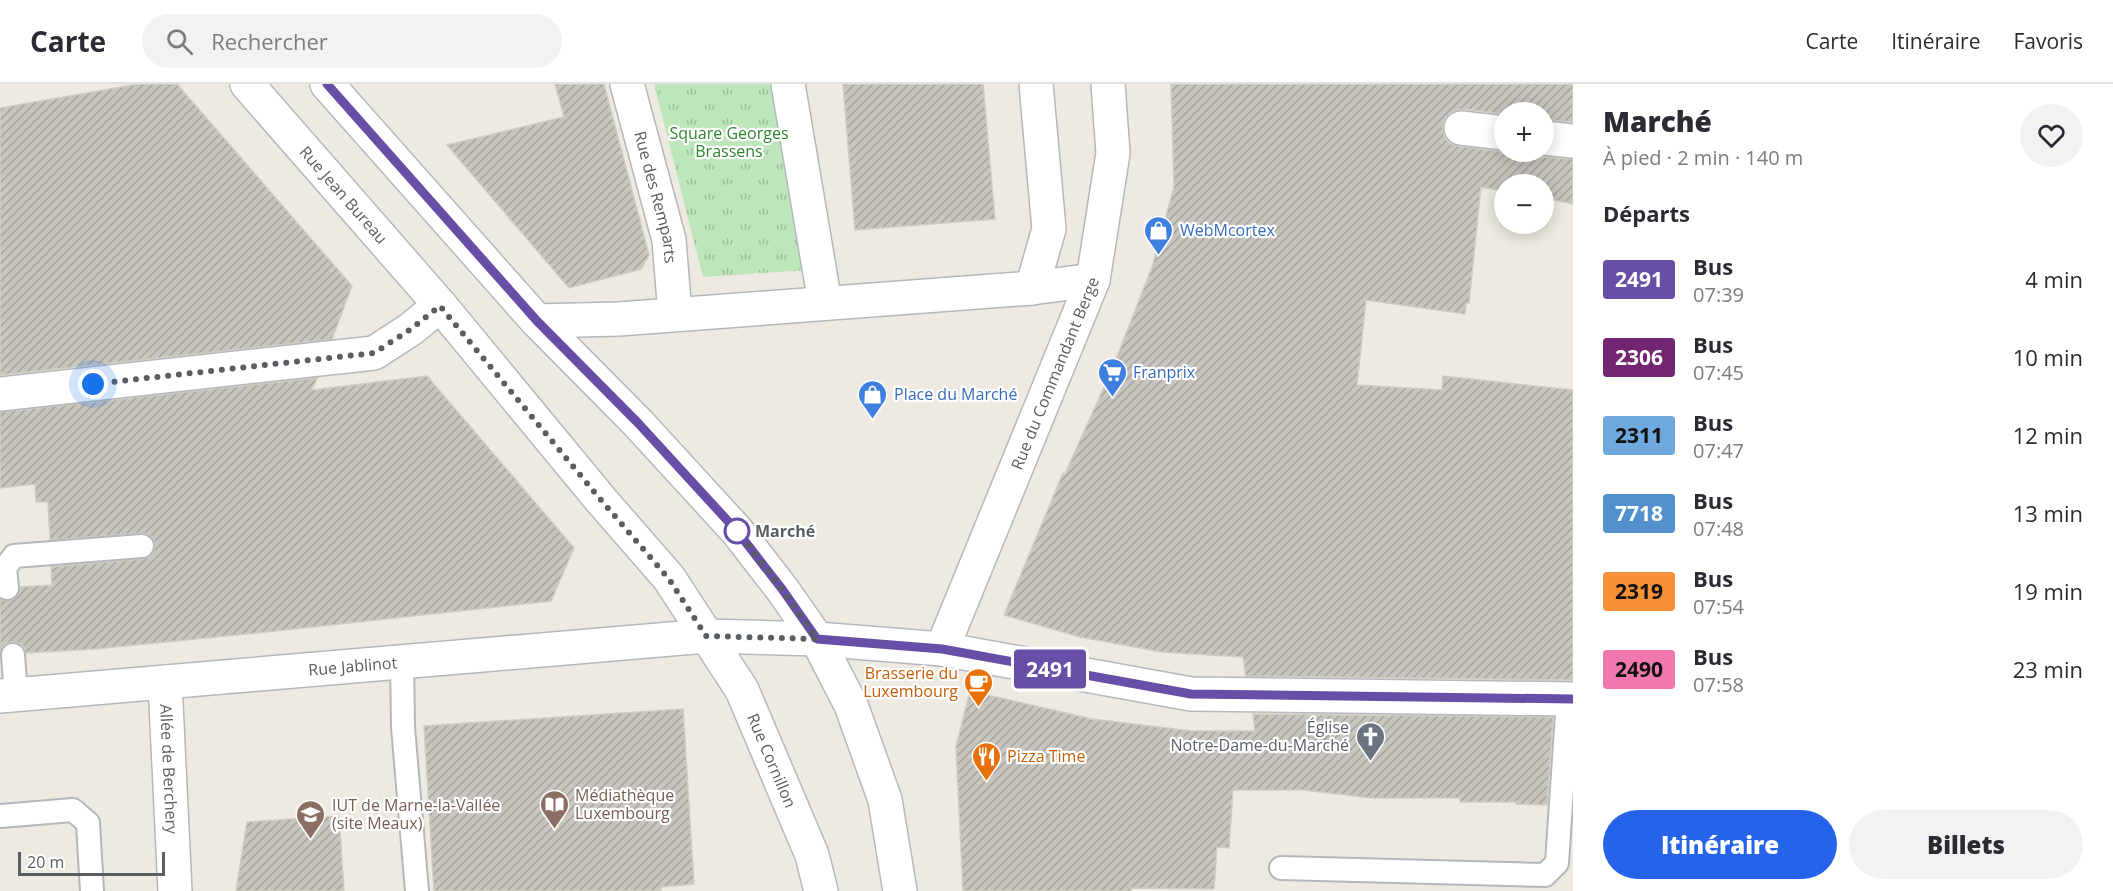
<!DOCTYPE html>
<html lang="fr">
<meta charset="utf-8">
<style>
body{margin:0;font-family:"Open Sans",sans-serif;background:#f2f2f3;color:#2b2b33;height:100vh;display:flex;flex-direction:column;font-size:22px;white-space:nowrap}
*{box-sizing:border-box;margin:0}
p{font-size:20px;color:#7c7c81}
.icon{flex:none;width:33px;height:33px;fill:none;stroke:currentColor;stroke-width:2;stroke-linecap:round;stroke-linejoin:round}
.map{position:relative;flex:1;overflow:hidden}
.drawer{display:flex;flex-direction:column;background:#fff;width:540px}
.drawer>*{flex:none}
.badge{padding:0 12px;border-radius:4px;font-size:21px;line-height:39px}
.tools{position:absolute;left:1494px;top:18px;display:grid;gap:12px}
.tools a{display:grid;place-items:center;width:60px;height:60px;border-radius:50%;background:#fff;box-shadow:0 3px 15px #0003;font-size:30px}
.scale{position:absolute;left:18px;bottom:15px;width:147px;box-sizing:border-box;padding-left:6px;border:3px solid #595e63;border-top:0;font-size:16px;line-height:21px;white-space:nowrap;color:#595e63;-webkit-text-stroke:4px #fff;paint-order:stroke}
.you{position:absolute;width:30px;height:30px;margin:-15px;border:4px solid #fff;border-radius:50%;background:#1a73e8;box-shadow:0 0 0 9px #1a73e833}
.map>.badge{position:absolute;translate:-50% -50%;box-shadow:0 0 0 3px #fff}
h2{padding:0 30px;font-size:22px;line-height:54px}
.round{display:grid;place-items:center;flex:none;width:63px;height:63px;border-radius:32px;background:#f2f2f3}
.head{display:flex;align-items:center;justify-content:space-between;height:102px;padding:0 30px}
h1{font-size:28px;font-weight:800;line-height:45px}
.primary-button{display:flex;gap:12px;margin-top:auto;padding:12px 30px}
.primary-button a{flex:1;height:69px;border-radius:36px;background:#2563eb;color:#fff;font-size:24px;font-weight:800;line-height:69px;text-align:center}
.primary-button a+a{background:#f2f2f3;color:#2b2b33}
ul{padding:0;list-style:none}
li{display:flex;align-items:center;gap:18px;height:78px;padding:0 30px}
li div{flex:1}
li b{display:block;font-size:22px}
li em{font-style:normal}
li .badge{min-width:66px;font-weight:700;text-align:center}
header{display:flex;align-items:center;gap:36px;box-sizing:border-box;height:84px;padding:0 30px;background:#fff;border-bottom:2px solid #e1e1e2}
header strong{font-size:28px}
nav{display:flex;gap:33px;margin-inline-start:auto;font-size:21px}
.search{width:420px;height:54px;background:#f2f2f3;display:flex;align-items:center;gap:15px;box-sizing:border-box;padding:0 21px;border-radius:33px;color:#7c7c81;font-size:22px}
main{display:flex;flex:1;min-height:0}
.map>svg:first-child{display:block}
.park{fill:url(#park-tufts)}
.building{fill:url(#building-hatch);stroke:#d2ccbf;stroke-width:1.5}
.lines{fill:none;stroke-linecap:round;stroke-linejoin:round}
.service-casing{stroke:#b4b8bc;stroke-width:26}
.pedestrian-casing{stroke:#b4b8bc;stroke-width:36}
.minor-casing{stroke:#b4b8bc;stroke-width:36}
.tertiary-casing{stroke:#b4b8bc;stroke-width:36}
.secondary-casing{stroke:#b5b9bf;stroke-width:36}
.service{stroke:#fff;stroke-width:22}
.pedestrian{stroke:#fff;stroke-width:33}
.minor{stroke:#fff;stroke-width:33}
.tertiary{stroke:#fff;stroke-width:33}
.secondary{stroke:#fff;stroke-width:33}
.line-casing{stroke:#fff;stroke-width:14}
.line{stroke:#674ea7;stroke-width:9}
.walk{stroke:#595e63;stroke-width:6;stroke-dasharray:0 10.8}
.stop-dot{fill:#fff;stroke:#674ea7;stroke-width:3}
.labels{text-anchor:middle;dominant-baseline:central;stroke-width:4.5;stroke-linejoin:round;paint-order:stroke}
.park-label{font-size:16px;fill:#2f8430;stroke:#fff}
.street-label{font-size:16px;fill:#595e63;stroke:#fff}
.shop-label{font-size:16px;fill:#366cbe;stroke:#fff;text-anchor:start}
.stop-label{font-size:16px;font-weight:bold;fill:#595e63;stroke:#fff;text-anchor:start}
.food-label{font-size:16px;fill:#c56008;stroke:#fff;text-anchor:end}
.worship-label{font-size:16px;fill:#5b616d;stroke:#fff;text-anchor:end}
.education-label{font-size:16px;fill:#785e54;stroke:#fff;text-anchor:start}
</style>
<header>
<strong>Carte</strong>
<div class="search"><svg class="icon" aria-label="search" viewBox="0 0 24 24"><circle cx="10" cy="10" r="6"/><path d="M15 15l6 6"/></svg>Rechercher</div>
<nav><a>Carte</a><a>Itinéraire</a><a>Favoris</a></nav>
</header>
<main>
<div class="map">
<svg width="1573" height="807" viewBox="0 0 1573 807">
<defs>
<pattern id="park-tufts" width="24" height="20" patternUnits="userSpaceOnUse" patternTransform="scale(1.5)"><rect width="24" height="20" fill="#bde7bb"/><path d="M3 7l-1-3M5 7V3M7 7l1-3M15 17l-1-3M17 17v-4M19 17l1-3" fill="none" stroke="#9dbe9c"/></pattern>
<pattern id="building-hatch" width="6" height="6" patternUnits="userSpaceOnUse" patternTransform="scale(1.5)"><rect width="6" height="6" fill="#c8c5be"/><path d="M-1 1l2-2M0 6l6-6M5 7l2-2" fill="none" stroke="#a5a39e"/></pattern>
</defs>
<rect width="100%" height="100%" fill="#eeeae1"/>
<path class="park" d="M654,0H778L808,186L703,193Z"/>
<g class="building">
<path d="M139,0H177L352,202L332,255L0,291V24Z"/>
<path d="M555,0H604L649,171L641,185L569,204L447,61L564,33Z"/>
<path d="M843,0H983L995,135L855,146Z"/>
<path d="M1171,0H1573V38L1544,36V28H1504V30L1463,25L1453,27L1446,33L1442,42L1444,52L1449,59L1458,62L1502,68H1532L1542,73L1573,75V120L1544,114V100H1504V107L1481,103L1469,219H1466L1465,230L1366,216L1357,301L1442,306L1443,292L1573,306V596L1246,592L1243,573L1162,568L1080,553L1004,531L1063,389L1065,390L1113,283L1152,183L1174,103Z"/>
<path d="M427,292L574,464L551,517L257,549L95,565L26,569L24,563L19,559L11,558L5,560L0,569V515L8,517L14,515L19,510L20,503L52,501L51,483L143,475L150,473L154,467L155,462L153,454L148,450L142,449L50,456L48,418H36L35,400L0,404V328L317,294L312,306Z"/>
<path d="M970,607L1092,635L1192,647H1255L1253,630L1553,633L1547,721L1516,720V718H1460V714H1372L1303,706H1233L1229,764L1217,763L1214,805L1131,804V807H963L956,663Z"/>
<path d="M683,625L694,800L661,803V807H434L424,642Z"/>
<path d="M339,732L344,807H236L247,738Z"/>
</g>
<g class="lines">
<defs>
<g id="service">
<path d="M7,504L5,484L14,472L142,462"/>
<path d="M13,571L16,611"/>
<path d="M402,578L403,643L417,807"/>
<path d="M0,732L73,726L88,739L92,807"/>
<path d="M1281,784L1545,791L1557,779L1568,615"/>
</g>
<g id="pedestrian">
<path d="M788,0L825,219"/>
<path id="s1" d="M165,598L175,807"/>
</g>
<g id="minor">
<path id="s2" d="M627,0L669,156L675,230"/>
<path d="M1461,44L1504,49"/>
<path d="M1544,54L1573,57"/>
<path d="M1032,204L1049,145L1036,0"/>
<path d="M537,237L619,235L1032,204L1093,196"/>
<path d="M0,310L374,269L411,245L440,221"/>
<path id="s3" d="M0,612L706,552"/>
</g>
<g id="tertiary">
<path id="s4" d="M942,565L1093,196L1113,69L1108,0"/>
</g>
<g id="secondary">
<path id="s5" d="M247,0L440,221L601,416L669,494L742,606L812,771L821,807"/>
<path d="M327,0L537,237L638,339L737,447L782,505L817,555L851,621L885,716L900,807"/>
<path d="M706,552L817,555L942,565L1191,610L1573,615"/>
</g>
</defs>
<use href="#service" class="service-casing"/>
<use href="#pedestrian" class="pedestrian-casing"/>
<use href="#minor" class="minor-casing"/>
<use href="#tertiary" class="tertiary-casing"/>
<use href="#secondary" class="secondary-casing"/>
<use href="#service" class="service"/>
<use href="#pedestrian" class="pedestrian"/>
<use href="#minor" class="minor"/>
<use href="#tertiary" class="tertiary"/>
<use href="#secondary" class="secondary"/>
</g>
<g class="lines">
<defs>
<path id="line" d="M327,0L537,237L638,339L737,447L782,505L817,555L942,565L1191,610L1573,615"/>
</defs>
<use href="#line" class="line-casing"/>
<use href="#line" class="line"/>
<path class="walk" d="M93,300L374,269L411,245L440,222L601,416L669,495L706,552L817,555L782,505L737,447"/>
</g>
<defs>
<symbol id="shop-pin" viewBox="-11 -11 22 30"><path d="M0 17L-7.5 6A9.5 9.5 0 1 1 7.5 6Z" fill="#3f7fe0" stroke="#fff"/><path d="M-5-2.5h2.3a2.7 3.5 0 0 1 5.4 0H5L5.5 6h-11ZM-1.5-2.5h3a1.5 2.3 0 0 0-3 0Z" fill="#fff"/></symbol>
<symbol id="supermarket-pin" viewBox="-11 -11 22 30"><path d="M0 17L-7.5 6A9.5 9.5 0 1 1 7.5 6Z" fill="#3f7fe0" stroke="#fff"/><path d="M-6-5.5h2.5l.6 2H6L4.5 2H-2.5L-4.4-4H-6ZM-1.5 3.2a1.3 1.3 0 1 0 .1 0ZM3 3.2a1.3 1.3 0 1 0 .1 0Z" fill="#fff"/></symbol>
<symbol id="cafe-pin" viewBox="-11 -11 22 30"><path d="M0 17L-7.5 6A9.5 9.5 0 1 1 7.5 6Z" fill="#e8710a" stroke="#fff"/><path d="M-5.5-4.5H6V0H3Q3 3.5 0 3.5H-2.5Q-5.5 3.5-5.5 0ZM3-3.2v2h1.7v-2ZM-6 4.5H4V6H-6Z" fill="#fff"/></symbol>
<symbol id="church-pin" viewBox="-11 -11 22 30"><path d="M0 17L-7.5 6A9.5 9.5 0 1 1 7.5 6Z" fill="#6b7280" stroke="#fff"/><path d="M-1.2-6h2.4v3.5h3.3v2.4h-3.3V6h-2.4V-.1h-3.3v-2.4h3.3Z" fill="#fff"/></symbol>
<symbol id="restaurant-pin" viewBox="-11 -11 22 30"><path d="M0 17L-7.5 6A9.5 9.5 0 1 1 7.5 6Z" fill="#e8710a" stroke="#fff"/><path d="M-5-6h1v4h1v-4h1v4h1v-4h1v5L-1.5 .5V6h-2V.5L-5-1ZM5-6V6H3V1.5H1.5Q1.5-4 5-6Z" fill="#fff"/></symbol>
<symbol id="library-pin" viewBox="-11 -11 22 30"><path d="M0 17L-7.5 6A9.5 9.5 0 1 1 7.5 6Z" fill="#8d6e63" stroke="#fff"/><path d="M-6-4Q-3-5.5-.7-3.5V5Q-3 3-6 4ZM6-4Q3-5.5 .7-3.5V5Q3 3 6 4Z" fill="#fff"/></symbol>
<symbol id="university-pin" viewBox="-11 -11 22 30"><path d="M0 17L-7.5 6A9.5 9.5 0 1 1 7.5 6Z" fill="#8d6e63" stroke="#fff"/><path d="M0-5L7-2L0 1L-7-2ZM-4 1L0 2.5L4 1V4Q0 6-4 4Z" fill="#fff"/></symbol>
</defs>
<g fill-rule="evenodd">
<use href="#shop-pin" x="1142" y="130" width="33" height="45"/>
<use href="#supermarket-pin" x="1096" y="272" width="33" height="45"/>
<use href="#shop-pin" x="856" y="294" width="33" height="45"/>
<use href="#cafe-pin" x="962" y="582" width="33" height="45"/>
<use href="#church-pin" x="1354" y="636" width="33" height="45"/>
<use href="#restaurant-pin" x="970" y="656" width="33" height="45"/>
<use href="#library-pin" x="538" y="704" width="33" height="45"/>
<use href="#university-pin" x="294" y="714" width="33" height="45"/>
</g>
<circle class="stop-dot" cx="737" cy="447" r="12"/>
<g class="labels">
<g class="park-label">
<text x="729" y="49">Square Georges<tspan x="729" dy="18">Brassens</tspan></text>
</g>
<g class="street-label">
<text stroke="none"><textPath href="#s5" startOffset="147">Rue Jean Bureau</textPath></text>
<text stroke="none"><textPath href="#s2" startOffset="117">Rue des Remparts</textPath></text>
<text stroke="none"><textPath href="#s4" startOffset="298">Rue du Commandant Berge</textPath></text>
<text stroke="none"><textPath href="#s3" startOffset="354">Rue Jablinot</textPath></text>
<text stroke="none"><textPath href="#s5" startOffset="860">Rue Cornillon</textPath></text>
<text stroke="none"><textPath href="#s1" startOffset="87">Allée de Berchery</textPath></text>
</g>
<g class="shop-label">
<text x="1180" y="146">WebMcortex</text>
<text x="1133" y="288">Franprix</text>
<text x="894" y="310">Place du Marché</text>
</g>
<g class="stop-label">
<text x="755" y="447">Marché</text>
</g>
<g class="food-label">
<text x="958" y="589">Brasserie du<tspan x="958" dy="18">Luxembourg</tspan></text>
<text x="1007" y="672" text-anchor="start">Pizza Time</text>
</g>
<g class="worship-label">
<text x="1349" y="643">Église<tspan x="1349" dy="18">Notre-Dame-du-Marché</tspan></text>
</g>
<g class="education-label">
<text x="575" y="711">Médiathèque<tspan x="575" dy="18">Luxembourg</tspan></text>
<text x="332" y="721">IUT de Marne-la-Vallée<tspan x="332" dy="18">(site Meaux)</tspan></text>
</g>
</g>
</svg>
<div class="tools">
<a>+</a>
<a>−</a>
</div>
<div class="scale">20 m</div>
<div class="you" style="left:93px;top:300px"></div>
<b class="badge" style="left:1050px;top:585px;background:#674ea7;color:#fff">2491</b>
</div>
<section class="drawer">
<div class="head"><div><h1>Marché</h1><p>À pied · 2 min · 140 m</p></div><a class="round"><svg class="icon" aria-label="heart" viewBox="0 0 24 24"><path d="M12 20l-8-8c-3-5 5-10 8-4 3-6 11-1 8 4z"/></svg></a></div>
<h2>Départs</h2>
<ul>
<li><span class="badge" style="background:#674ea7;color:#fff">2491</span><div><b>Bus</b><p>07:39</p></div><em>4 min</em></li>
<li><span class="badge" style="background:#722671;color:#fff">2306</span><div><b>Bus</b><p>07:45</p></div><em>10 min</em></li>
<li><span class="badge" style="background:#6fa8dc;color:#111">2311</span><div><b>Bus</b><p>07:47</p></div><em>12 min</em></li>
<li><span class="badge" style="background:#5291ce;color:#fff">7718</span><div><b>Bus</b><p>07:48</p></div><em>13 min</em></li>
<li><span class="badge" style="background:#f79036;color:#111">2319</span><div><b>Bus</b><p>07:54</p></div><em>19 min</em></li>
<li><span class="badge" style="background:#f178ae;color:#111">2490</span><div><b>Bus</b><p>07:58</p></div><em>23 min</em></li>
</ul>
<div class="primary-button"><a>Itinéraire</a><a>Billets</a></div>
</section>
</main>
